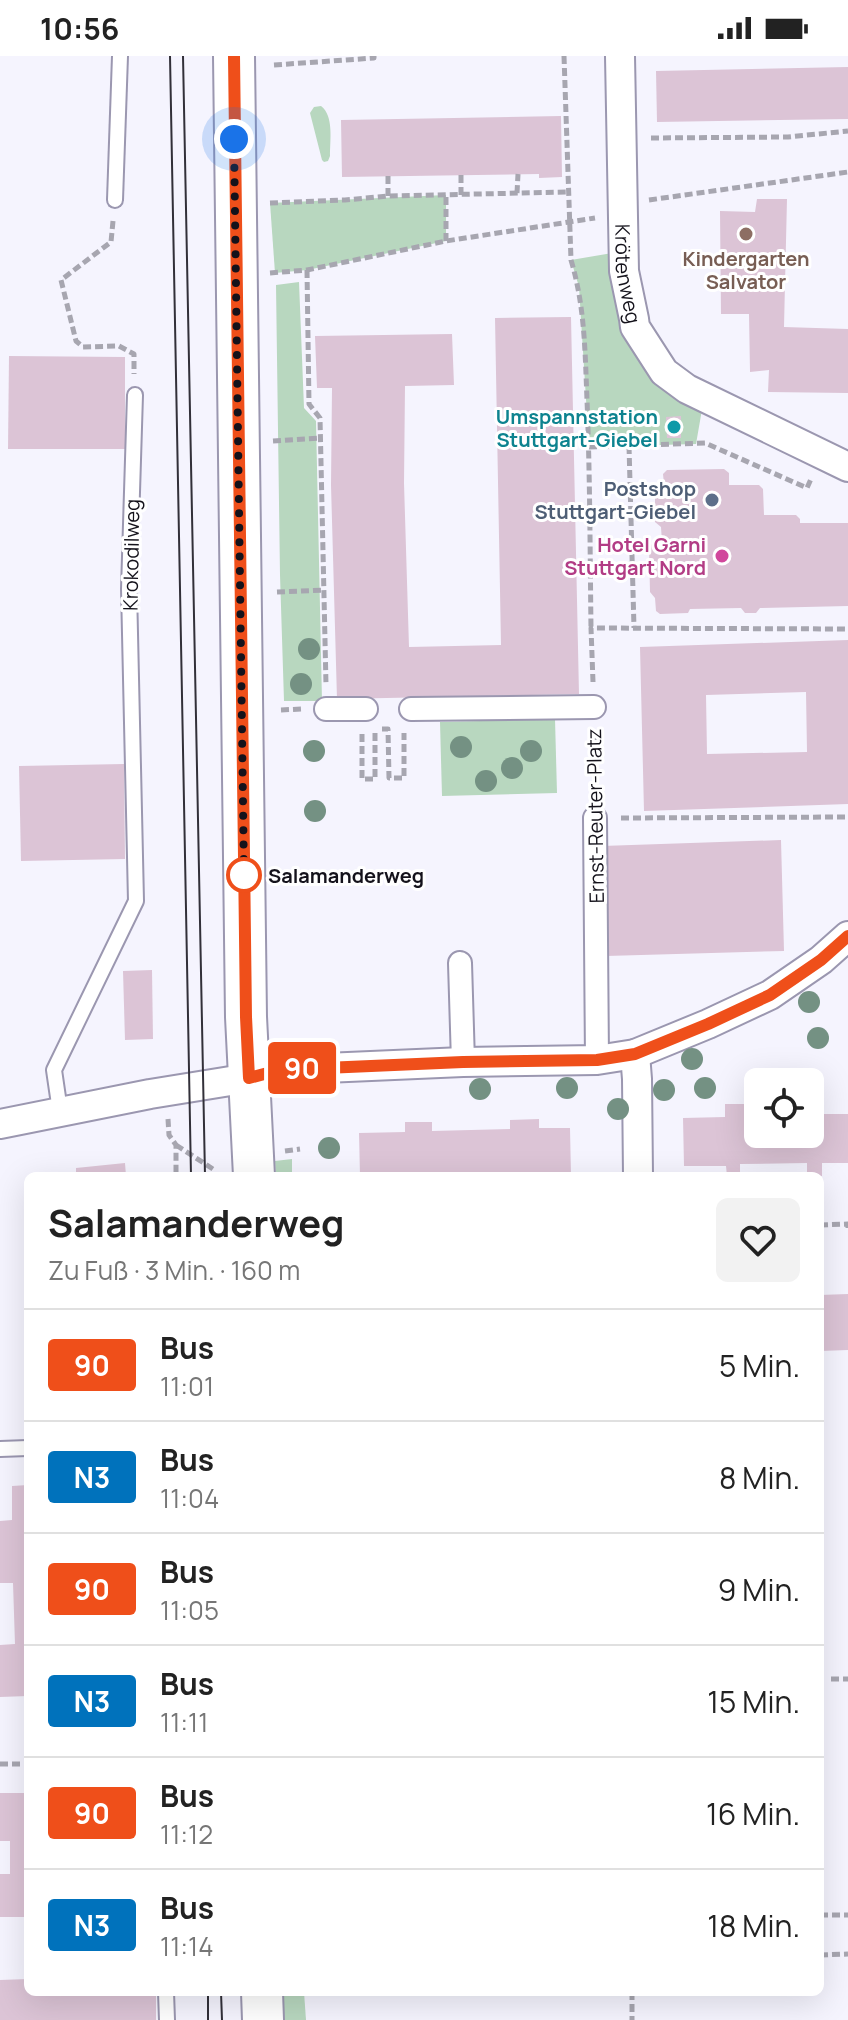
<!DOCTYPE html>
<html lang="de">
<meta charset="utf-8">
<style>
body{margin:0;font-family:Manrope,sans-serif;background:#f2f2f2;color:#222;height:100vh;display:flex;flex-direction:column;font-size:30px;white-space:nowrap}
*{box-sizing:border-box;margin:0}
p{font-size:26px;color:#767676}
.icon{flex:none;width:44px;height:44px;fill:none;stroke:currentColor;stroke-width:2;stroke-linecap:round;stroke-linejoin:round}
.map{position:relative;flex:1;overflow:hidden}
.panel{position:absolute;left:24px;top:1116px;width:800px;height:824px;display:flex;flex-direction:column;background:#fff;border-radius:12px;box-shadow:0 8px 32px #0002}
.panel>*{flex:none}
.badge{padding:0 16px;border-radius:6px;font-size:28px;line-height:52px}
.buttons{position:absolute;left:744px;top:1012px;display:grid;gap:16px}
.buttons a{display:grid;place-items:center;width:80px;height:80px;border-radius:12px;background:#fff;box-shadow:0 8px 32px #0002;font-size:40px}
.you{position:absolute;width:40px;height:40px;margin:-20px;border:6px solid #fff;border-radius:50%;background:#1a73e8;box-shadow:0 0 0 12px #1a73e833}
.map>.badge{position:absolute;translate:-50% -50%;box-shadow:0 0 0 4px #fff}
.round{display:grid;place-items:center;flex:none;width:84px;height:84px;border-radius:12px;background:#f2f2f2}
.head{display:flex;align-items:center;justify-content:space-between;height:136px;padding:0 24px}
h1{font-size:38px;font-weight:700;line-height:60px}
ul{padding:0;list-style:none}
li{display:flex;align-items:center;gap:24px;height:112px;padding:0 24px;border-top:2px solid #e0e0e0}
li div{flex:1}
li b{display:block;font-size:30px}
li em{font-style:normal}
li .badge{min-width:88px;font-weight:700;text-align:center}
.status{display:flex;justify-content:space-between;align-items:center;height:56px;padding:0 40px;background:#fff;direction:ltr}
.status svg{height:22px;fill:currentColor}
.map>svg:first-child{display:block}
.green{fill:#b8d7bf}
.building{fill:#dcc4d6;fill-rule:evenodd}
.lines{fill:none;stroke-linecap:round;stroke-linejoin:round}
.service-casing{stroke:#9b97b0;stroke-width:18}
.pedestrian-casing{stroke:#9b97b0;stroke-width:26}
.minor-casing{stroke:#9b97b0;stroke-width:32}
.secondary-casing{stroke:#9b97b0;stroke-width:44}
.path{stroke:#a7a6b0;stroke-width:5;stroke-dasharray:8 4;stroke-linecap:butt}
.service{stroke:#fff;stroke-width:14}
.pedestrian{stroke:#fff;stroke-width:22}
.minor{stroke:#fff;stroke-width:28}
.secondary{stroke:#fff;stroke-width:40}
.tram{stroke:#323039;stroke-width:2}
.tree{fill:#749183}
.line-casing{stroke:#fff;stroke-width:18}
.line{stroke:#ef4f1a;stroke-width:12}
.walk{stroke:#14121b;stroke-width:8;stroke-dasharray:0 14.4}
.education-dot{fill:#8d6e63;stroke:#fff;stroke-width:3}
.culture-dot{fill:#0f9aa8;stroke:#fff;stroke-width:3}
.service-dot{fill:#5c6f8a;stroke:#fff;stroke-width:3}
.hotel-dot{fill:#d1479c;stroke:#fff;stroke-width:3}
.stop-dot{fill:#fff;stroke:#ef4f1a;stroke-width:4}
.labels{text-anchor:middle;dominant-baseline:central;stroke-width:6;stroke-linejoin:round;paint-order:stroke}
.education-label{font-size:20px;font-weight:bold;fill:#785e54;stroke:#fff}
.street-label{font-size:20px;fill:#14121b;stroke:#fff}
.culture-label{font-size:20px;font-weight:bold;fill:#0d838f;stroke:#fff;text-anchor:end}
.service-label{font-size:20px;font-weight:bold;fill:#4e5e75;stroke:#fff;text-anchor:end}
.hotel-label{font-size:20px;font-weight:bold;fill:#b23c85;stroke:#fff;text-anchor:end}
.stop-label{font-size:20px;font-weight:bold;fill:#14121b;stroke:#fff;text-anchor:start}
</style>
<div class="status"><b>10:56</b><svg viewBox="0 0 49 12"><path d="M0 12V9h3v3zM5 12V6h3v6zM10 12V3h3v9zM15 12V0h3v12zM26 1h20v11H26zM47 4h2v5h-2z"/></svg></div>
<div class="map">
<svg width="848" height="1964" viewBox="0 0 848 1964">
<rect width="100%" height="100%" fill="#f5f4fe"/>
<g class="green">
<path d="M321,50C334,60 330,84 330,100L328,105L324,106L322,104L310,57L314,51Z"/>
<path d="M446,139V185L307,214L275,217L270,147Z"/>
<path d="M624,195L634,264L704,342L696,388L589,391L579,231L571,204Z"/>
<path d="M299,226L304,352L316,365L322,645H284L280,519L276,229Z"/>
<path d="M555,663L557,737L442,740L440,666Z"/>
<path d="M292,1103V1120H276L275,1105Z"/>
<path d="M279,1936H304L306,1964H279Z"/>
</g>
<g class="building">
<path d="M848,11V63L657,66L656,15Z"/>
<path d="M561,60L562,121L539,122V118L342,121L341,64Z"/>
<path d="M757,143H787L784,271L848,273V337L768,336L769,314L750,316L749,258H721L720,155L755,156Z"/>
<path d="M571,261L579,638L337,643L331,429L332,332H317L315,280L452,278L454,329L405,330L404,427L409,591L501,589L495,262Z"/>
<path d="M9,300L125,301V393H8Z"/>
<path d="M681,360V382H667L666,361Z"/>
<path d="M724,413L729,417V429H759L763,433L764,459H796L800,463V467H848V550L760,552L756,557H745L741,552L690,553L688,557L660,558L656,555L655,542L650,536L649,491L654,486H662L661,471L655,466V437L664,428L663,418L667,414Z"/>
<path d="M848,584V748L644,755L640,591ZM806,636L807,696L707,698L706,639Z"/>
<path d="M124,708L125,803L21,805L19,710Z"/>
<path d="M781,784L784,895L606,900L602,790Z"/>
<path d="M152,914L153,983L125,984L123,915Z"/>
<path d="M725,1048H758V1078H810V1058H848V1107H822V1120H807V1107L740,1108V1120H727L726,1110H684L683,1062L725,1061Z"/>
<path d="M539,1063V1072H570L571,1120H360L359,1077L405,1076V1066H432V1075L510,1073V1064Z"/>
<path d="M125,1107L126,1120H76V1112Z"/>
<path d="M848,1238V1294L820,1295V1239Z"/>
<path d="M28,1429V1640L0,1641V1589L15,1588L13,1527H0V1465L12,1464V1430Z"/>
<path d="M0,1737H28V1861H0V1818H10V1785H0Z"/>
<path d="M28,1923V1936H156V1964H0V1924Z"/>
</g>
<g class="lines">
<defs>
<g id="service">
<path d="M115,144L120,0"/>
<path d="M60,1055L54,1014L136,845L129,533L135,339"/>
<path d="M0,1393L28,1392"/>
<path d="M166,1936L167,1964"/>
</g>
<g id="pedestrian">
<path d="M326,653H366"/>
<path d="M411,653L594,651"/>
<path d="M595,762L597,1004"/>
<path d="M460,907L463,1006"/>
</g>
<g id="minor">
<path id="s1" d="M620,0L624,215L634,263L635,271L664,316L687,333L848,411"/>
<path d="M635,998L637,1023L638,1120"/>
<path d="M0,1068L150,1038L249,1022L279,1014L463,1006L597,1004L635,998L708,968L770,939L821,904L848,880"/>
</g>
<g id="secondary">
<path d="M234,0L246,961L254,1120"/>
<path d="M262,1936L263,1964"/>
</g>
</defs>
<use href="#service" class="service-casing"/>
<use href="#pedestrian" class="pedestrian-casing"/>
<use href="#minor" class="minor-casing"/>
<use href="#secondary" class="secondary-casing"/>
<g class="path">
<path d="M564,0L571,204C585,251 585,296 587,344C590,420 590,496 591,572"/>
<path d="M274,9L374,2V0"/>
<path d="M651,82L788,81L848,75"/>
<path d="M517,137L518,118"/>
<path d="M461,139V119"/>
<path d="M388,140V120"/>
<path d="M649,144L848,116"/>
<path d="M270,147L345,144L388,140L568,136"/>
<path d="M113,165L111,186L61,224L76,285L83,291L119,290L134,298V318"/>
<path d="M446,185V139"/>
<path d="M307,214L309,348L320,362L326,629"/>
<path d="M270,217L307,214L446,185L595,162"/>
<path d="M273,385L320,382"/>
<path d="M629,390L634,572"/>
<path d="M589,391L705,387L807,432L811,423"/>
<path d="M277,536L324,534"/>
<path d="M593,626L591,572L848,573"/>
<path d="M281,654L301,653"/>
<path d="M382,673H388L389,722H404V677"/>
<path d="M594,676L595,738"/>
<path d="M362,678V723H375V675"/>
<path d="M621,762L848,761"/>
<path d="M168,1063L169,1079L176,1089V1120"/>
<path d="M176,1089L216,1115"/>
<path d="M285,1095L300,1093"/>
<path d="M820,1169L848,1168V1175"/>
<path d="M831,1623H848"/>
<path d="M0,1708H28"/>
<path d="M820,1859H848"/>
<path d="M820,1899L848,1898"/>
<path d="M632,1936V1964"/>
</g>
<use href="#service" class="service"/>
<use href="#pedestrian" class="pedestrian"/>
<use href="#minor" class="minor"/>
<use href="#secondary" class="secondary"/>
<g class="tram">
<path d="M170,0L191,1120"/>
<path d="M183,0L205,1120"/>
<path d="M208,1936V1964"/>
<path d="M221,1936L222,1964"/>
</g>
</g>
<g class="tree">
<circle cx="309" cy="593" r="11"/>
<circle cx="301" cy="628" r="11"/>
<circle cx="461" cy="691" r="11"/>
<circle cx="314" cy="695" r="11"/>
<circle cx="531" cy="695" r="11"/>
<circle cx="512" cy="712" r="11"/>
<circle cx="486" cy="725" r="11"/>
<circle cx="315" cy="755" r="11"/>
<circle cx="809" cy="946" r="11"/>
<circle cx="818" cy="982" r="11"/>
<circle cx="692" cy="1003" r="11"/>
<circle cx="567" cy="1032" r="11"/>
<circle cx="705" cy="1032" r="11"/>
<circle cx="480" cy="1033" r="11"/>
<circle cx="664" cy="1034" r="11"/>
<circle cx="618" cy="1053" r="11"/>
<circle cx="329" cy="1092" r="11"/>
</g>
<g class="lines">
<defs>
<path id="line" d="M234,0L246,961L249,1022L279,1014L463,1006L597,1004L635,998L708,968L770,939L821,904L848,880"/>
</defs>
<use href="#line" class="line-casing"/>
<use href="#line" class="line"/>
<path class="walk" d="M234,83L244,821V819"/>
</g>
<circle class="education-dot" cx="746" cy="178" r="8"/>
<circle class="culture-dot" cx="674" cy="371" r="8"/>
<circle class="service-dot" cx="712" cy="444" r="8"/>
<circle class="hotel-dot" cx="722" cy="500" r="8"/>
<circle class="stop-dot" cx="244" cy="819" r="16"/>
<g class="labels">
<g class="education-label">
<text x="746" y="202">Kindergarten<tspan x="746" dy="23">Salvator</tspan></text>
</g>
<g class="street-label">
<text stroke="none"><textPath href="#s1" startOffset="218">Krötenweg</textPath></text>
<text transform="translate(131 499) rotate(-89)">Krokodilweg</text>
<text transform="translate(595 760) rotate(-91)">Ernst-Reuter-Platz</text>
</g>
<g class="culture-label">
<text x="658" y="360">Umspannstation<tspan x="658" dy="23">Stuttgart-Giebel</tspan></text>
</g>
<g class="service-label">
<text x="696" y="432">Postshop<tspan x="696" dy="23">Stuttgart-Giebel</tspan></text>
</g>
<g class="hotel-label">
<text x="706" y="488">Hotel Garni<tspan x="706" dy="23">Stuttgart Nord</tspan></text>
</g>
<g class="stop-label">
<text x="268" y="819">Salamanderweg</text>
</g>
</g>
</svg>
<div class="buttons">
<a><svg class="icon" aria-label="locate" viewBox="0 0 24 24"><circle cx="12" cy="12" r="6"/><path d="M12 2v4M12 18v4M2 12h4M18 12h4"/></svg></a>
</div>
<div class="you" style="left:234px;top:83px"></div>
<b class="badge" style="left:302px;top:1012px;background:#ef4f1a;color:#fff">90</b>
<section class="panel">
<div class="head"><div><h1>Salamanderweg</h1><p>Zu Fuß · 3 Min. · 160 m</p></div><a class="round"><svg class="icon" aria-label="heart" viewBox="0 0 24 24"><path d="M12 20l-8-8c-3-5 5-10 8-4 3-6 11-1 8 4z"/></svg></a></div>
<ul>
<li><span class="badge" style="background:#ef4f1a;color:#fff">90</span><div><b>Bus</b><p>11:01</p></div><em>5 Min.</em></li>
<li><span class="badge" style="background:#0072bc;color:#fff">N3</span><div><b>Bus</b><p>11:04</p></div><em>8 Min.</em></li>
<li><span class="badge" style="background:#ef4f1a;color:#fff">90</span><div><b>Bus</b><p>11:05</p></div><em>9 Min.</em></li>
<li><span class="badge" style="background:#0072bc;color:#fff">N3</span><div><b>Bus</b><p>11:11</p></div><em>15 Min.</em></li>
<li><span class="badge" style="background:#ef4f1a;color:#fff">90</span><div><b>Bus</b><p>11:12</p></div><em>16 Min.</em></li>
<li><span class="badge" style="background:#0072bc;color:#fff">N3</span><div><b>Bus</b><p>11:14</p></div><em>18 Min.</em></li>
</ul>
</section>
</div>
